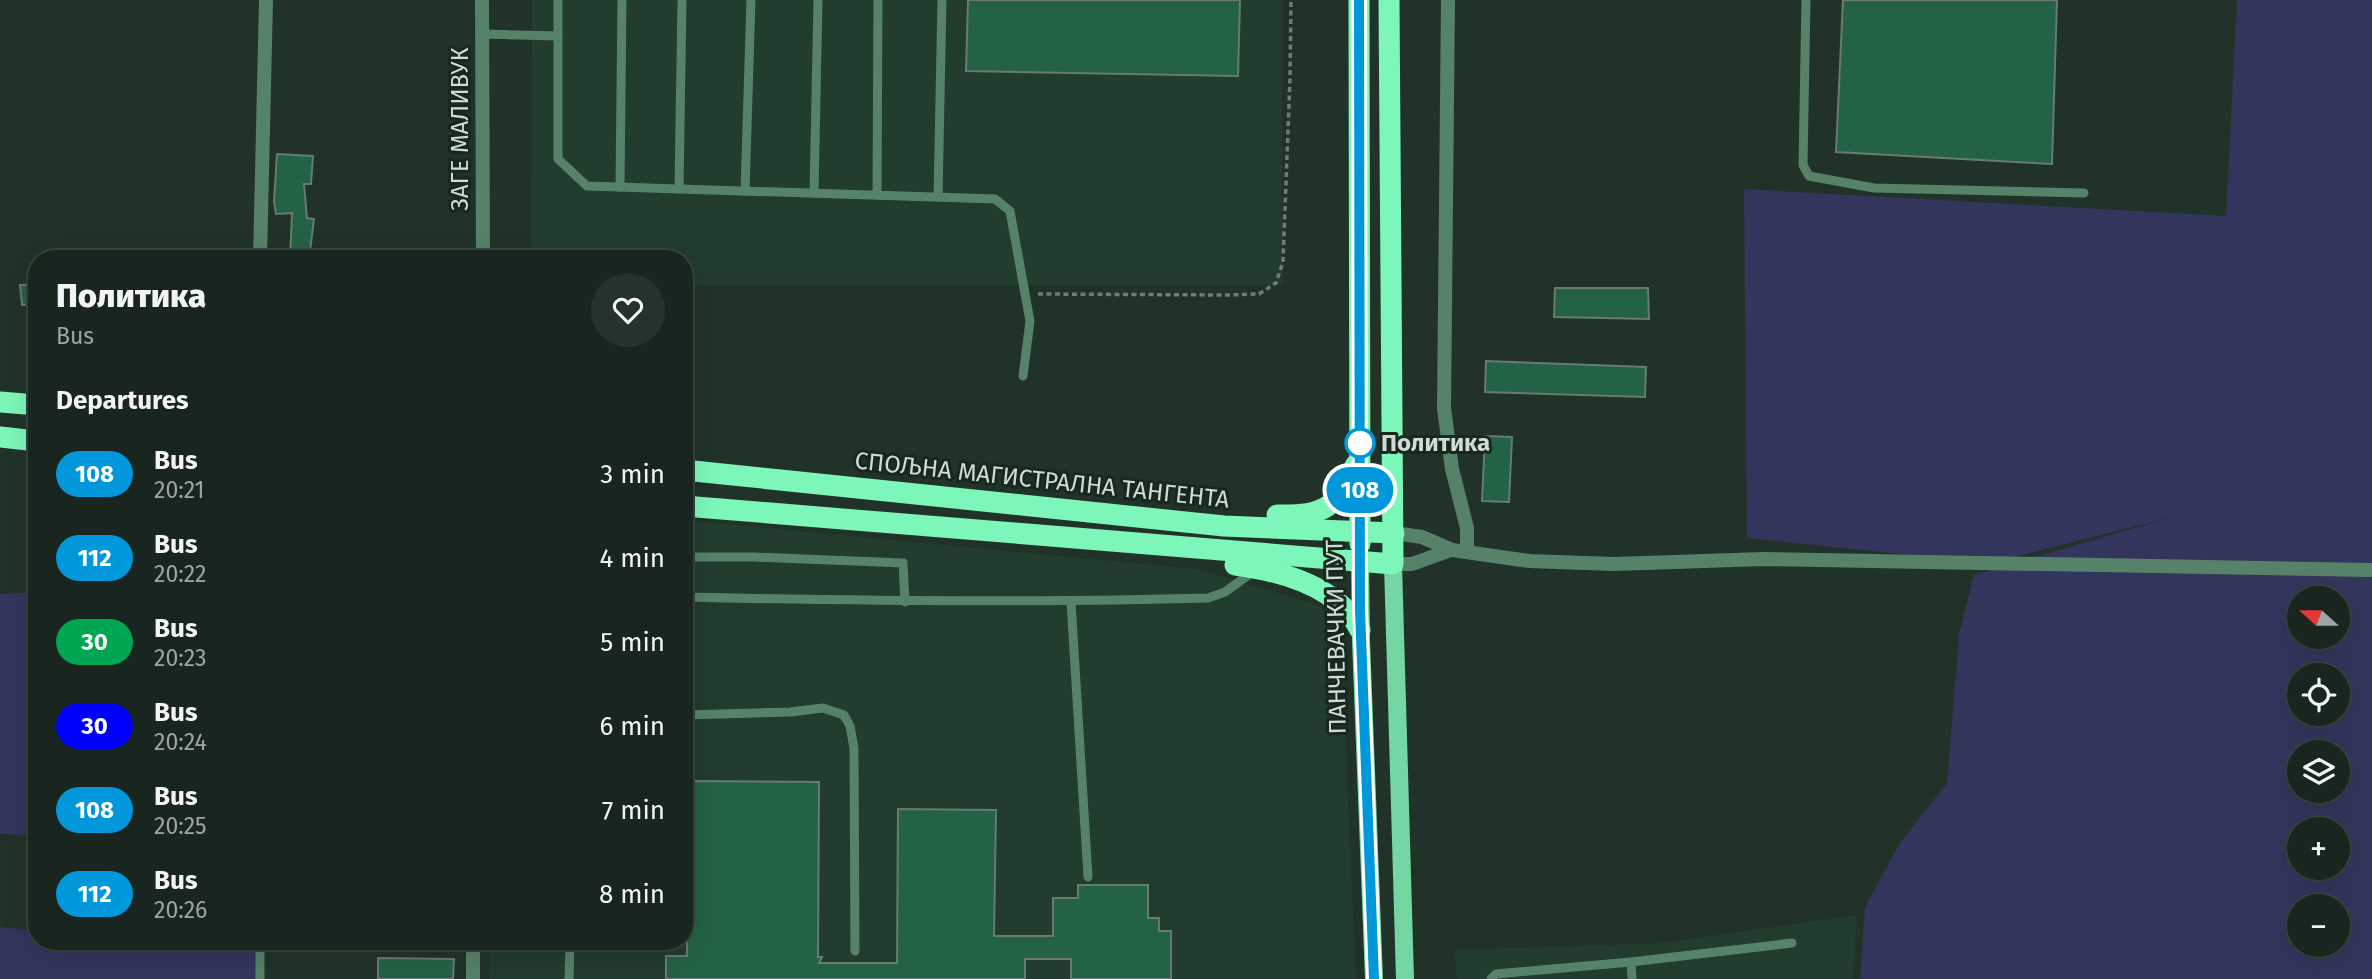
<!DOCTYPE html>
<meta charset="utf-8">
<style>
body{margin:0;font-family:"Fira Sans",sans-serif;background:#26322c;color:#f1f3f6;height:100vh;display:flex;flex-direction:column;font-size:26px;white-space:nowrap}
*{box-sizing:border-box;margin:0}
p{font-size:23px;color:#9fa5a4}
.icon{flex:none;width:38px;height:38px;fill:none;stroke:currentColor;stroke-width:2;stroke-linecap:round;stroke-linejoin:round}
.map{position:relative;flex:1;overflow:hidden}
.side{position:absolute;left:28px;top:250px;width:665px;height:700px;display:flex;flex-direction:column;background:#19261f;border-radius:28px;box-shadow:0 7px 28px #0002,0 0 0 2px #37433d}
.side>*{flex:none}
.badge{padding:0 14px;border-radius:23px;font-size:24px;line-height:46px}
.needle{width:46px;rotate:291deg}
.buttons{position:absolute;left:2287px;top:586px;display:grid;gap:14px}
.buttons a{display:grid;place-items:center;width:63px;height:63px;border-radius:50%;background:#19261f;box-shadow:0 7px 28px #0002,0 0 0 2px #37433d;font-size:35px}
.map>.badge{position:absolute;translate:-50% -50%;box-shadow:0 0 0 4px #fff}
h2{padding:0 28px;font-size:26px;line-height:63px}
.round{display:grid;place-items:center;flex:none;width:74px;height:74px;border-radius:37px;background:#26322c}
.headline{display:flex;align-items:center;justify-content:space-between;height:119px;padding:0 28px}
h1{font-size:33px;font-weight:800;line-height:52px}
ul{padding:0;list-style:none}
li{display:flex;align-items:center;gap:21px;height:84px;padding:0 28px}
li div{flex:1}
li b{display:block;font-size:26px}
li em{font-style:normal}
li .badge{min-width:77px;font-weight:700;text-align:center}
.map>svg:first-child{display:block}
.built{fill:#223c2e}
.green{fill:#34355c;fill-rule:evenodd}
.building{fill:#246245;stroke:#677b6f;stroke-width:2}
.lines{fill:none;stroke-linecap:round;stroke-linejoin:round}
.path{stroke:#6e7d75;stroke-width:3.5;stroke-dasharray:5 3.5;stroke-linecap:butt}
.lane{stroke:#558269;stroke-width:9}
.street{stroke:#558269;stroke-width:14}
.primary{stroke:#73d6a3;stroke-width:18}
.highway{stroke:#7df7b9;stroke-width:21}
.line-casing{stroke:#fff;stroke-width:16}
.line{stroke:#0098da;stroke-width:10}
.stop-dot{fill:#fff;stroke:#0098da;stroke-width:3.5}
.labels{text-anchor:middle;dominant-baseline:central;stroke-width:6;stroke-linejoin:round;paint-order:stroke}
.street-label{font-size:24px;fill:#cfdbd4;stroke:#17291f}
.stop-label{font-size:24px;font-weight:bold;fill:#cfdbd4;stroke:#17291f;text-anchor:start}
</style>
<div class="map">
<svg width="2372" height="979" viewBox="0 0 2372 979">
<rect width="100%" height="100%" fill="#213329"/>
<g class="built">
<path d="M532,0H1282L1283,285H684V259H531Z"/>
<path d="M684,520L1196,569L1312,603L1333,616L1341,642L1356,979H489L490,942H684Z"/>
<path d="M1857,915L1853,979H1457L1454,950L1662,943Z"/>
</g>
<g class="green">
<path d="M2237,0H2372V979H1860L1865,907L1900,843L1947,783L1959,635L1974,575L2172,517L1991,563L1747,538L1744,189L2226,216ZM2300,598H2338V637H2300ZM2300,676H2338V714H2300ZM2300,752H2338V791H2300ZM2300,830H2338V868H2300ZM2300,906H2338V945H2300Z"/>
<path d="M37,592V835L0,834V594Z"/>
<path d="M0,927L37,931V942H260V979H0Z"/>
</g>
<g class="building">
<path d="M968,0H1240L1238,76L966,71Z"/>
<path d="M1843,0H2057L2052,164L1836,152Z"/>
<path d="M277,154L313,156L311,184H304L307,218L314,219L309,259H290L292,213L276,214L274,201Z"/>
<path d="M37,284V304L22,305L20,285Z"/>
<path d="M1555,288H1648L1649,319L1554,317Z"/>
<path d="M1486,361L1646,367L1645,397L1485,392Z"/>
<path d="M1485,436L1512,437L1509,502L1482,501Z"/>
<path d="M684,781L819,782L818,957H822L819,963H897L898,809L996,810L994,936H1053V898H1078V885H1148V918H1159V931H1171V979H1071V959H1025V979H666V956H687V929H684Z"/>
<path d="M378,958L454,959L453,979H378Z"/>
</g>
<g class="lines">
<path class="path" d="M1038,294L1227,295L1259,294L1276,283L1283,262L1290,78L1291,0"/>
<g class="lane">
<path d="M558,0V159L587,186L995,199L1010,211L1030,321L1023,376"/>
<path d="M1806,0L1803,165L1809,176L1874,188L2084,193"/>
<path d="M483,34L558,36"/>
<path d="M620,187L622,0"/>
<path d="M679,189L682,0"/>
<path d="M745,191L751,0"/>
<path d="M814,193L818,0"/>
<path d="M877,195L878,0"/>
<path d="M938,197L942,0"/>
<path d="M684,557H754L903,563L905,602"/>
<path d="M684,597C859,601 1033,603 1208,598L1225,592L1254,571"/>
<path d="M1071,602L1088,877"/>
<path d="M684,715L790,712L823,708L844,715L850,726L854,748L855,951"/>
<path d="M1631,962L1632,979"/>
<path d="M260,979V942"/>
<path d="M569,979L570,942"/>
<path d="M1491,979L1496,974L1631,962L1792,943"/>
</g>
<g class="street">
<path d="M482,0L483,259"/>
<path d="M1448,0L1444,408L1452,469L1467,528V552"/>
<path d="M260,259L266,0"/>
<path d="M1394,533L1422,537L1452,550L1529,561L1614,564L1764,559L2372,570"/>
<path d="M1393,564H1412L1451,550"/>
<path d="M473,979V942"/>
</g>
<g class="primary">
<path d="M1360,562L1361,641L1374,979"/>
<path d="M1393,564L1405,979"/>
</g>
<g class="highway">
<path d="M1359,0L1360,544"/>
<path d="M0,402L37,405"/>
<path d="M0,437L37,441"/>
<path d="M684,470L1224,526L1394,533"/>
<path d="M684,506L1393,564L1389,0"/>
<path d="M1277,515C1326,516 1337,507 1356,464"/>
<path d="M1235,565C1281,571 1338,586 1360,630"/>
</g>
</g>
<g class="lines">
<defs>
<path id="line" d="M1359,0L1360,610L1374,979"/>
</defs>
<use href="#line" class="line-casing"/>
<use href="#line" class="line"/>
</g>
<circle class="stop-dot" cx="1360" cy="443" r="14"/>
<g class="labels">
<g class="street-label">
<text transform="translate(460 129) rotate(-90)">ЗАГЕ МАЛИВУК</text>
<text transform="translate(1042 480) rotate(6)">СПОЉНА МАГИСТРАЛНА ТАНГЕНТА</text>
<text transform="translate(1336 637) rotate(-91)">ПАНЧЕВАЧКИ ПУТ</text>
</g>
<g class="stop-label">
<text x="1381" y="443">Политика</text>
</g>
</g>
</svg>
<div class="buttons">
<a><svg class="needle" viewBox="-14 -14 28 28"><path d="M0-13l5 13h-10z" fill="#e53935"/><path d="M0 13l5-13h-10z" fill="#9fa5a4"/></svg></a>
<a><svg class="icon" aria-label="locate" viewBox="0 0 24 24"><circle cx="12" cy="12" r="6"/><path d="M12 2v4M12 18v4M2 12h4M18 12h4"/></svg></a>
<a><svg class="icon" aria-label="layers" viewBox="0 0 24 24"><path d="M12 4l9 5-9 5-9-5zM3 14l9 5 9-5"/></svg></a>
<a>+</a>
<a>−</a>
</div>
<b class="badge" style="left:1360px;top:490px;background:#0098da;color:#fff">108</b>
<section class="side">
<div class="headline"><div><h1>Политика</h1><p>Bus</p></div><a class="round"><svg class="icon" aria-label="heart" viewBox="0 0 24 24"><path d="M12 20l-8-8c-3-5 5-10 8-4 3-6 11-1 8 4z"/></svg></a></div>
<h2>Departures</h2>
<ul>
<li><span class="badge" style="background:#0098da;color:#fff">108</span><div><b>Bus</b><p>20:21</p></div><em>3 min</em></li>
<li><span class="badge" style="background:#0098da;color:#fff">112</span><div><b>Bus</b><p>20:22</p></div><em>4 min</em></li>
<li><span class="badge" style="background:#00a651;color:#fff">30</span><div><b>Bus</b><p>20:23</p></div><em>5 min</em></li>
<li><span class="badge" style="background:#00f;color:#fff">30</span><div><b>Bus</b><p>20:24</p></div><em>6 min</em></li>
<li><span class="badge" style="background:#0098da;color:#fff">108</span><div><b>Bus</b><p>20:25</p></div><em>7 min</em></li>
<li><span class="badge" style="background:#0098da;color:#fff">112</span><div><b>Bus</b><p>20:26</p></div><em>8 min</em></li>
</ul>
</section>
</div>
